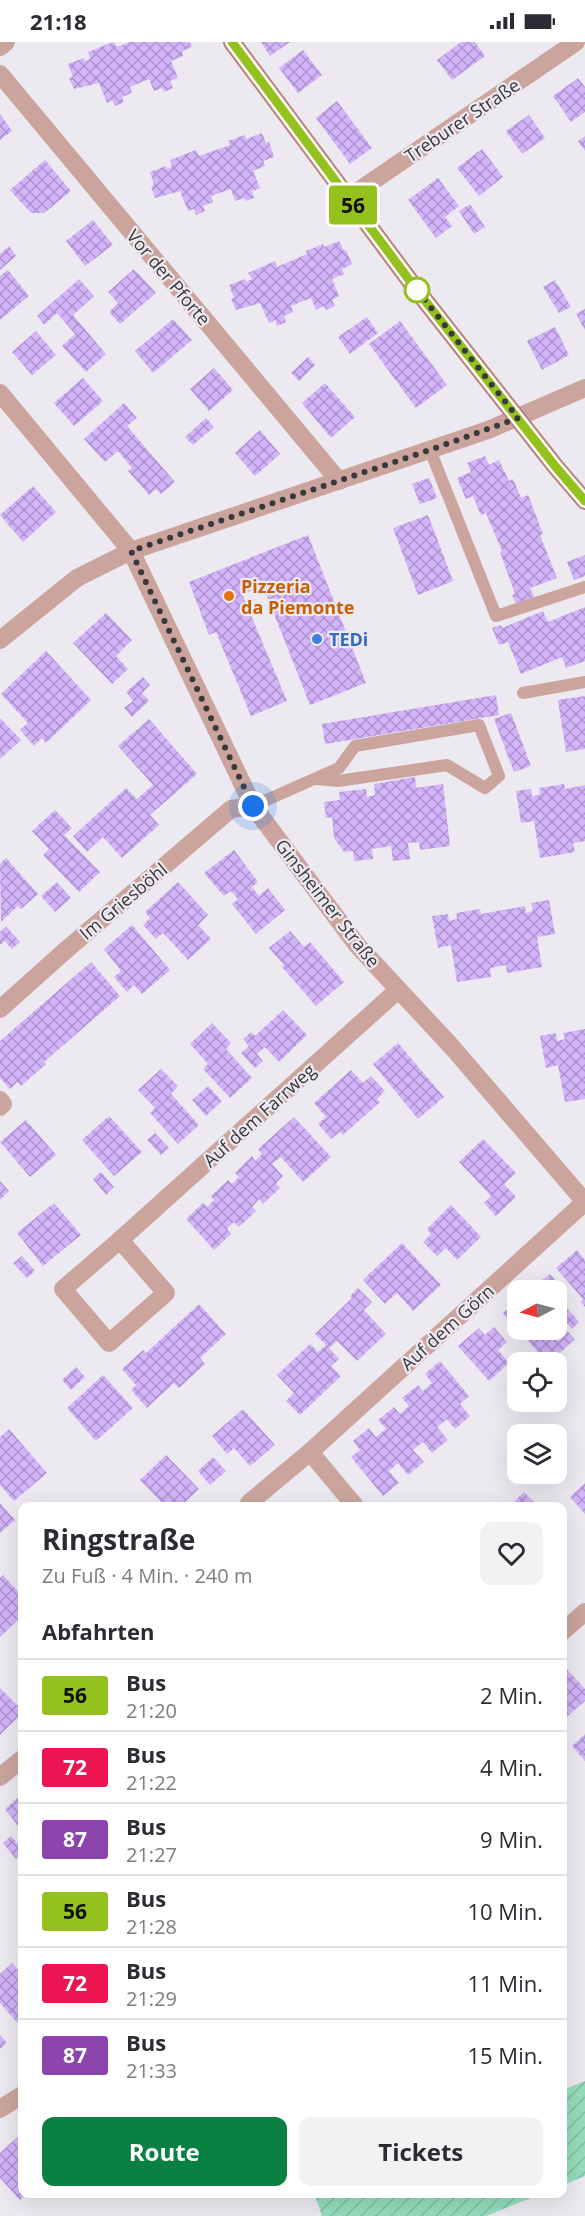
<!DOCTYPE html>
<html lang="de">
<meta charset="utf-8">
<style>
body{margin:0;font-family:"Open Sans",sans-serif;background:#f2f2f3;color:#2b2b33;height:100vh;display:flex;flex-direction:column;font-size:22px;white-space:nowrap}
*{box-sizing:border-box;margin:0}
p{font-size:20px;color:#7c7c81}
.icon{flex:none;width:33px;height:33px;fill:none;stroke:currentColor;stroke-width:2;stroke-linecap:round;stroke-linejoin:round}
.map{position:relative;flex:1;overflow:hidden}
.details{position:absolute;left:18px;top:1460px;width:549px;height:696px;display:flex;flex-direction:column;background:#fff;border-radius:12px;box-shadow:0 6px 24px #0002}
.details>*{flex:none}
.badge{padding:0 12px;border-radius:4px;font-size:21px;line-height:39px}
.needle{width:39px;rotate:264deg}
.controls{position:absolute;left:507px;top:1238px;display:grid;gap:12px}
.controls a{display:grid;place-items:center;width:60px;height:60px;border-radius:12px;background:#fff;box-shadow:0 6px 24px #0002;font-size:30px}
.you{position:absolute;width:30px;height:30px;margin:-15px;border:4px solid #fff;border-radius:50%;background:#1a73e8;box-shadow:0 0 0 9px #1a73e833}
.map>.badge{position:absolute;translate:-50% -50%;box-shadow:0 0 0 3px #fff}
h2{padding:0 24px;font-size:22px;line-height:54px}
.round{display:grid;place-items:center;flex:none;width:63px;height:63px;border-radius:12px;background:#f2f2f3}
.head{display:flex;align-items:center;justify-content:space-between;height:102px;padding:0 24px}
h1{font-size:28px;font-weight:700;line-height:45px}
.cta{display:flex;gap:12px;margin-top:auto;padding:12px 24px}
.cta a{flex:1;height:69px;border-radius:12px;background:#0b8043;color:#fff;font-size:24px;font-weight:700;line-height:69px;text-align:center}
.cta a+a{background:#f2f2f3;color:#2b2b33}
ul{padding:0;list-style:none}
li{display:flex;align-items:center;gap:18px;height:72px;padding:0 24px;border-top:2px solid #e1e1e2}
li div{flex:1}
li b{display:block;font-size:22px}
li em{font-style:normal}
li .badge{min-width:66px;font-weight:700;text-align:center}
.status{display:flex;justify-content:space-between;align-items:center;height:42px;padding:0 30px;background:#fff;direction:ltr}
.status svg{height:16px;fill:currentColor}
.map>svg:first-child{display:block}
.garden{fill:url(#garden-furrows)}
.building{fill:url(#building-cross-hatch)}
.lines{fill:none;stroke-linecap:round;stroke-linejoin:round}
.lane{stroke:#cba59d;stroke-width:12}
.street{stroke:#cba59d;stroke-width:18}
.secondary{stroke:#b88276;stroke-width:18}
.line-casing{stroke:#fff;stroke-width:14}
.line{stroke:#94c11e;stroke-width:9}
.walk{stroke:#39383b;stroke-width:6;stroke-dasharray:0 10.8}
.stop-dot{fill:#fff;stroke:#94c11e;stroke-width:3}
.food-dot{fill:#e8710a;stroke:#ede9f1;stroke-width:2}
.shop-dot{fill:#3f7fe0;stroke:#ede9f1;stroke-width:2}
.labels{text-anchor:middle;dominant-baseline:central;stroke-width:4.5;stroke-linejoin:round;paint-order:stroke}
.street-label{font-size:18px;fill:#39383b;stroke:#ede9f1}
.food-label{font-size:18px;font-weight:bold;fill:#c56008;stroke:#ede9f1;text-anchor:start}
.shop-label{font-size:18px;font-weight:bold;fill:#366cbe;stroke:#ede9f1;text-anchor:start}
</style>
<div class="status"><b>21:18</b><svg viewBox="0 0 49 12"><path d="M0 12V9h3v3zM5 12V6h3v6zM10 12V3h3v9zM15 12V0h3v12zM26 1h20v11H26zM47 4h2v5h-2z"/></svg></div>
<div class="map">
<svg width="585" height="2174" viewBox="0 0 585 2174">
<defs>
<pattern id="garden-furrows" width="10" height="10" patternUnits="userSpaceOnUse" patternTransform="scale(1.5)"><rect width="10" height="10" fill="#93ddbc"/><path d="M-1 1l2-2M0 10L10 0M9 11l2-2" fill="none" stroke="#80bea2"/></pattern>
<pattern id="building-cross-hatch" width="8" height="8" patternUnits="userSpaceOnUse" patternTransform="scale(1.5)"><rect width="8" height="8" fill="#d3b3fa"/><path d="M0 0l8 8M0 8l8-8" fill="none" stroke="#ac93cc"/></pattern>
</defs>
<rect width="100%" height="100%" fill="#ede9f1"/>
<g class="garden">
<path d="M585,2039V2134L563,2143V2048Z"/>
<path d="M314,2151H543L486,2174H322Z"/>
</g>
<g class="building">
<path d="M113,0L117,5L130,0H190L192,5L182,9L183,14L171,19L178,36L170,39L173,46L164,50L162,46L154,49L149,37L130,45L132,51L122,55L124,60L115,64L112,58L107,61L99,41L74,47L69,36L73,35L68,22L84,16L85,19L90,17L88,10Z"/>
<path d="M261,0H290L270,14Z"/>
<path d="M461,0H475L485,14L452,38L437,18Z"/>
<path d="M303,8L322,33L298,51L279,26Z"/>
<path d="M578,36L585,45V70L571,80L553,54Z"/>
<path d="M337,59L372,106L350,122L316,76Z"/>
<path d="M0,72L12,89L0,98Z"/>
<path d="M529,73L545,96L522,112L506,89Z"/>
<path d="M262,91L266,101L269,100L274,115L263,119L265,124L253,129L260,146L252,149L254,156L245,159L244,156L235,159L231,147L211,154L213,160L203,164L205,169L196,173L194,167L188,169L180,149L155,156L151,144L154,143L150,130L166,124L167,127L172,125L170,118L196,108L199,114L230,103L228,99L245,93L246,97Z"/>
<path d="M585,94V109L578,99Z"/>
<path d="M482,107L503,135L479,154L457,126Z"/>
<path d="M45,118L71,149L44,171H31L10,148Z"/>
<path d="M438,136L459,164L445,175L452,184L436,196L408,158Z"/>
<path d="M470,162L485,185L474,192L459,169Z"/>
<path d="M93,178L113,203L85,224L66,199Z"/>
<path d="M339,199L344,209L346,208L352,222L342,227L344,232L332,237L339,254L332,258L335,264L326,268L324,264L316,268L311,256L291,264L293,270L284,274L286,280L277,284L275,278L269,281L260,261L236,268L231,257L234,256L229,243L245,237L246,240L252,237L248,231L275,219L277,225L307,212L306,209L323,202L324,205Z"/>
<path d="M9,204L16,214L0,228V212Z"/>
<path d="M134,227L156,251L120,282L109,270L118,261L108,250Z"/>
<path d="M8,228L29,254L0,278V234Z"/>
<path d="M79,237L94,254L73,273L106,312L86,330L62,304L75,292L57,271L44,283L37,274Z"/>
<path d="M555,238L571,265L559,271L543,245Z"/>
<path d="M585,267V288L576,272Z"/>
<path d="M367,275L378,291L350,312L338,295Z"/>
<path d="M173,277L192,298L153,331L135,309Z"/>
<path d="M400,279L447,343L416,366L369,302Z"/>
<path d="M555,285L569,313L542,328L527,299Z"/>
<path d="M36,289L56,313L32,333L12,310Z"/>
<path d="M308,315L315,323L299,339L291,331Z"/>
<path d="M214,326L233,348L209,369L190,347Z"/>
<path d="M83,336L103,359L74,384L54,361Z"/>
<path d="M325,341L355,375L331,396L302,361Z"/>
<path d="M124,361L137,376L127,384L175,440L161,452L156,447L149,453L128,429L132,426L118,409L105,420L84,397Z"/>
<path d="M206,376L214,385L193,403L185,395Z"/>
<path d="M260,388L280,412L255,434L235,411Z"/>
<path d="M485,414L489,423L499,418L509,439L513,437L521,456L528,453L543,492L540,493L557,536L530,546L534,555L516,562L512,553L515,552L500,510L502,509L486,471L481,473L473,454L466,457L457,436L471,430L467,421Z"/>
<path d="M429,436L437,456L420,462L412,442Z"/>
<path d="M33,444L56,470L23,500L0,473Z"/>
<path d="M428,473L453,539L418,553L393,486Z"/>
<path d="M308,493L366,641L310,663L263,544L242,552L287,659L251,674L216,590L209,593L189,540Z"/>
<path d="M585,513V534L574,538L567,520Z"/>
<path d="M585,565V619L566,626L562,615L521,632L508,600L499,603L492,586L501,583L502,586L543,569L548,580Z"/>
<path d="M106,571L132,598L116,614L128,627L112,642L73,601Z"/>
<path d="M46,609L91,658L46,701L42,696L34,704L20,688L28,681L1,652Z"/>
<path d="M143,635L150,643L142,651L149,659L132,675L124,666L133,659L126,650Z"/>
<path d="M496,653L499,673L325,702L322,682Z"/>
<path d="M585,654V707L566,710L558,658Z"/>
<path d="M511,671L531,724L514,730L494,677Z"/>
<path d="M0,676L21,698L0,717Z"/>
<path d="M149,677L197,732L150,773L159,783L122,816L103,795L87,810L73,794L126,746L137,757L153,743L118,704Z"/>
<path d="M415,735L416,746L443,742L450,804L420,808L419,800L408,801L410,817L393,819L391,804L372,807L373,817L354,819L353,809L344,810L334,796L332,775L326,776L324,760L340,758L339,750L366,747L367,755L375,753L374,742Z"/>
<path d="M564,742L565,747L585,743V799L573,801L575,810L540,816L534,779L521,781L516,749L531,747L532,754L540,753L539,746Z"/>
<path d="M55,768L72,786L64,793L100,830L79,850L43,813L49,807L32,789Z"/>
<path d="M234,808L258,840L252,845L259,854L268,846L285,868L256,892L232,862L238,857L231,849L224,854L204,831Z"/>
<path d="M6,816L38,852L21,867L18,864L1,880L0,822Z"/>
<path d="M57,840L71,856L55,870L41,854Z"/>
<path d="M178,840L208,873L198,883L211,897L188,918L163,891L156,897L143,883L150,876L145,870Z"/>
<path d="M549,858L555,892L537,895L542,925L507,931L506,923L490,926L491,935L457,940L451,903L438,906L432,874L448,872L449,879L457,877L456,871L480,867L481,872L525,864L526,871L533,869L531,861Z"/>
<path d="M132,883L170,928L142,952L134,943L127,950L114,935L121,929L104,907Z"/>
<path d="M6,884L20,900L12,907L5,899L0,903V890Z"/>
<path d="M290,889L304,905L310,900L344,940L316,964L282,925L284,923L269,906Z"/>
<path d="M91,920L120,954L44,1020L46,1022L21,1044L17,1040L10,1047L0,1036V999Z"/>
<path d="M283,968L307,993L279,1020L265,1005L257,1012L263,1019L255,1026L241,1011L249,1004L243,997L251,990L255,994Z"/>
<path d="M212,981L231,1001L226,1007L252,1036L230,1056L203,1027L208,1022L190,1002Z"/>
<path d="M585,987V1057L565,1060L558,1023L546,1026L540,994L556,991L557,999L565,997L563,991Z"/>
<path d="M398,1001L444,1055L418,1077L373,1022Z"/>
<path d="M161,1027L178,1044L171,1052L199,1083L178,1102L150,1071L155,1066L138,1048Z"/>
<path d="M351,1028L363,1041L371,1034L385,1049L377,1057L380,1060L361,1077L343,1093L340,1090L331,1097L318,1082L326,1075L314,1061Z"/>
<path d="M208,1044L222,1059L206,1074L192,1058Z"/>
<path d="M109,1074L142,1110L114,1134L82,1098Z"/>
<path d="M294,1075L331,1115L303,1140L281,1115L272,1122L283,1134L276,1141L280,1146L263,1162L259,1157L252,1165L256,1169L239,1185L234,1180L227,1187L231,1192L214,1208L186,1177L203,1161L207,1165L214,1158L211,1154L228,1138L232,1142L239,1135L235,1131L252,1114L255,1119L262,1112L258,1107Z"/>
<path d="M26,1078L56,1113L30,1135L0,1100Z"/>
<path d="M155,1091L169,1106L161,1113L147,1098Z"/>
<path d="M483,1097L516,1131L504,1142L516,1155L496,1174L484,1161L491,1154L459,1120Z"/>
<path d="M101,1130L114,1145L106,1153L93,1137Z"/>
<path d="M0,1139L9,1149L0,1158Z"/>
<path d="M54,1161L81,1193L43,1224L17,1191Z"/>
<path d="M451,1163L481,1195L457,1218L446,1206L437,1214L423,1200L431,1192L427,1187Z"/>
<path d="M402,1201L441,1243L413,1269L397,1251L385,1262L363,1238Z"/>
<path d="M577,1208L585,1218V1265L581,1260L583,1257L556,1226Z"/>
<path d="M22,1214L35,1229L27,1236L13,1221Z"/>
<path d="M550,1232L563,1247L556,1252V1248H551L542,1238Z"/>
<path d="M358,1246L372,1260L364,1268L386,1292L357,1319L337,1299L329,1306L339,1317L331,1324L341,1334L300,1373L286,1359L294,1351L277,1333L310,1302L318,1310L326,1303L315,1292L352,1256L350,1254Z"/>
<path d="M518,1258V1287H556V1277L575,1297L550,1320H547L503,1271Z"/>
<path d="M199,1262L226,1292L200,1316L205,1322L179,1346L174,1341L147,1366L131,1348L136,1343L122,1327L143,1308L146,1311Z"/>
<path d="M566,1265L579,1280L572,1287L559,1272Z"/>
<path d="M494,1285L507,1300L498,1308L509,1321L489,1339L458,1304L479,1286L485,1293Z"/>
<path d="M440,1319L469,1354L460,1362L470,1374L455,1387L447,1377L437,1385L448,1398L432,1411L423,1400L413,1408L424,1420L408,1433L398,1421L389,1429L399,1441L383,1454L351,1415L360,1408L353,1399L369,1386L376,1395L386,1387L378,1378L394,1365L400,1372L409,1364L402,1356L418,1343L423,1349L432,1341L425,1332Z"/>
<path d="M76,1325L85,1335L71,1348L62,1338Z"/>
<path d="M103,1333L133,1366L96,1399L67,1366Z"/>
<path d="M243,1367L275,1403L250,1424L234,1406L227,1412L212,1394Z"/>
<path d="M9,1387L47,1431L14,1459L0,1443V1395Z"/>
<path d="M166,1413L199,1447L181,1464H165L140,1438Z"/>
<path d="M213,1415L226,1429L210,1443L198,1429Z"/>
<path d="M585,1441V1472L570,1455Z"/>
<path d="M524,1450L538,1464H510Z"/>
<path d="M0,1461L15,1478L0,1491Z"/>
<path d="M3,1533L22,1554V1574L0,1595V1536Z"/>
<path d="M564,1624L585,1647V1659L562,1679Z"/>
<path d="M0,1646L22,1668V1671L0,1693Z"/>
<path d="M585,1692V1719L572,1704Z"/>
<path d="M22,1752V1789L5,1767Z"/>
<path d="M11,1794L22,1807V1812L16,1817L3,1801Z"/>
<path d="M12,1921L22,1933V1986L0,1961V1932Z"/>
<path d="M0,1993L7,2001L0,2007Z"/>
<path d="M22,2091V2151H27L20,2158L0,2136V2111Z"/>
</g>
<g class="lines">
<g class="lane">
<path d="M430,408L496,574L585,545"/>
<path d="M523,651L585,640"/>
<path d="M253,764L339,726L355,704L479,683L499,734L485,746L447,723L338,739L317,737"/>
</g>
<g class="street">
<path d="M0,5L6,0"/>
<path d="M0,32L339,439"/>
<path d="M348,156L576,0"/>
<path d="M0,351L131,509L253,764L357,903L452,1005L585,1160"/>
<path d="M0,598L77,536L131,509L488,388L585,346"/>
<path d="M0,967L66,908L231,767L253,764"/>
<path d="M0,1058L3,1062L0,1065"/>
<path d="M120,1198L398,948"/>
<path d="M120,1198L166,1251L109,1301L63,1247Z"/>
<path d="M310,1410L355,1464"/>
<path d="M252,1464L249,1461L310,1410L585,1160"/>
<path d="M562,1590L585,1570"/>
<path d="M0,1735L22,1717"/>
<path d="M0,2067L22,2053"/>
</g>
<path class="secondary" d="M232,0L419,251L555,424L585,459"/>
</g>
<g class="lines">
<defs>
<path id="line" d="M232,0L419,251L555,424L585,459"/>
</defs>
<use href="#line" class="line-casing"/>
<use href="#line" class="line"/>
<path class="walk" d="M253,764L131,509L430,408L518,376L417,248"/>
</g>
<circle class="stop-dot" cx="417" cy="248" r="12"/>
<circle class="food-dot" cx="229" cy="554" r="6"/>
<circle class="shop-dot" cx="317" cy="597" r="6"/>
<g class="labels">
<g class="street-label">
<text transform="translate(462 78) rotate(-34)">Treburer Straße</text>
<text transform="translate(169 235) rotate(50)">Vor der Pforte</text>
<text transform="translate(123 859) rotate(-40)">Im Griesböhl</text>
<text transform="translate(328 861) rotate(52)">Ginsheimer Straße</text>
<text transform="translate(259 1073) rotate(-42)">Auf dem Farrweg</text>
<text transform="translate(447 1285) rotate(-42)">Auf dem Görn</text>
</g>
<g class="food-label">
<text x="241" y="544">Pizzeria<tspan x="241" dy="21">da Piemonte</tspan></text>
</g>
<g class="shop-label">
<text x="329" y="597">TEDi</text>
</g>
</g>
</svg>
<div class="controls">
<a><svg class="needle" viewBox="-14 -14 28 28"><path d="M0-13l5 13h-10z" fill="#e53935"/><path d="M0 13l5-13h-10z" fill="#7c7c81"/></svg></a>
<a><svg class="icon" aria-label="locate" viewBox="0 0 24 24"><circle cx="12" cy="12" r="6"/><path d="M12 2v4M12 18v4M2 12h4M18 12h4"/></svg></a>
<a><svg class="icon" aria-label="layers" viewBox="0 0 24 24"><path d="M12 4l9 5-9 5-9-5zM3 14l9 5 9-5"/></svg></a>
</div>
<div class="you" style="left:253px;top:764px"></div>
<b class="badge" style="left:353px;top:163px;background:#94c11e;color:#111">56</b>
<section class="details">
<div class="head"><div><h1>Ringstraße</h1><p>Zu Fuß · 4 Min. · 240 m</p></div><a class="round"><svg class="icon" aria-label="heart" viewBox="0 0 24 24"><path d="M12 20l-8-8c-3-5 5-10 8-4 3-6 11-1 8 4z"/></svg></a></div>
<h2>Abfahrten</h2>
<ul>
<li><span class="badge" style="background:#94c11e;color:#111">56</span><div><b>Bus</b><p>21:20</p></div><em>2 Min.</em></li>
<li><span class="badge" style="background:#ec1551;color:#fff">72</span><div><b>Bus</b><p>21:22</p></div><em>4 Min.</em></li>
<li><span class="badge" style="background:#8e44ad;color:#fff">87</span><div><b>Bus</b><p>21:27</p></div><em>9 Min.</em></li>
<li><span class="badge" style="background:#94c11e;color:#111">56</span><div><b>Bus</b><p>21:28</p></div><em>10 Min.</em></li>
<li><span class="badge" style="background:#ec1551;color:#fff">72</span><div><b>Bus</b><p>21:29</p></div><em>11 Min.</em></li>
<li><span class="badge" style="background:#8e44ad;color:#fff">87</span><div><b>Bus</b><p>21:33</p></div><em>15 Min.</em></li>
</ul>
<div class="cta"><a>Route</a><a>Tickets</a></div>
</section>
</div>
